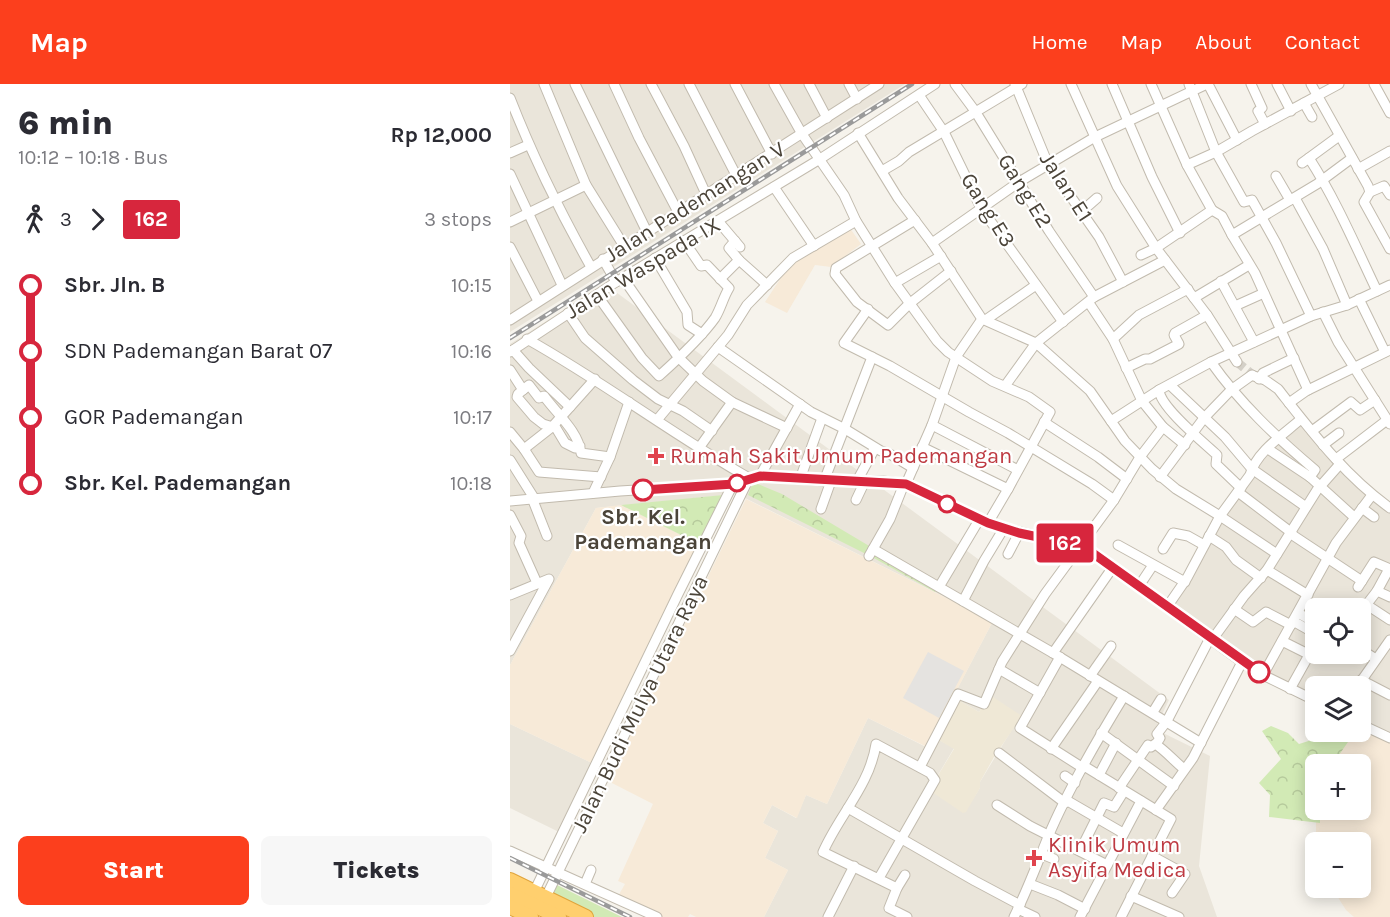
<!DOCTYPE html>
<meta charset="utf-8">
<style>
body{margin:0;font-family:Karla,sans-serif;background:#f7f7f7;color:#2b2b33;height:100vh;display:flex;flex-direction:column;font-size:22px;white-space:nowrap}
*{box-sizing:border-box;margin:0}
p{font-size:20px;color:#7c7c81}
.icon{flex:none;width:33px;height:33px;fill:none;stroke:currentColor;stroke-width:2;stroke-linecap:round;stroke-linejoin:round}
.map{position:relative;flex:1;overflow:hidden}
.sheet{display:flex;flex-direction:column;background:#fff;width:510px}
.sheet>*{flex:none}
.badge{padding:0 12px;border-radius:4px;font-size:21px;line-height:39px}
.tools{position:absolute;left:795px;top:514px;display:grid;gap:12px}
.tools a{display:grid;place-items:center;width:66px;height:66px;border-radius:9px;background:#fff;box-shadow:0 3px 15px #0003;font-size:30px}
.map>.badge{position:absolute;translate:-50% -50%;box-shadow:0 0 0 3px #fff}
.legs{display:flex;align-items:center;gap:9px;height:66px;padding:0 18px;font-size:20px}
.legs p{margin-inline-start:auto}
.summary{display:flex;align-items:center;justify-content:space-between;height:102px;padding:0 18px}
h1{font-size:33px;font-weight:800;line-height:45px}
.primary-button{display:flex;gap:12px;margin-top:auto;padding:12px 18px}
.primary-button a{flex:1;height:69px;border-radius:9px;background:#fc3f1d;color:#fff;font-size:24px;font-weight:800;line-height:69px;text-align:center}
.primary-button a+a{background:#f7f7f7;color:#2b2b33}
ul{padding:0 18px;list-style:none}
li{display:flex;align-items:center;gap:21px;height:66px;font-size:22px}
li i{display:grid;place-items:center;width:9px;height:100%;margin:0 8px;background:currentColor}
li i::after{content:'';width:15px;height:15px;margin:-8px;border:4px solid;border-radius:50%;background:#fff}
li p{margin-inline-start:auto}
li:first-child i{background:linear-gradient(#0000 50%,currentColor 0)}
li:last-child i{background:linear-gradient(currentColor 50%,#0000 0)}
header{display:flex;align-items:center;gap:36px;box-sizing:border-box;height:84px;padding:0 30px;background:#fc3f1d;color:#fff}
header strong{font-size:28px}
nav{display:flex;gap:33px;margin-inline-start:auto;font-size:21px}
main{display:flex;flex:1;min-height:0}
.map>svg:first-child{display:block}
.residential{fill:#eae5da;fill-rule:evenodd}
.commercial{fill:#f7ead8}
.education{fill:#efe8d6}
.grass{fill:#d2eab5}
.forest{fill:url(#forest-crowns)}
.parking{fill:#e5e3e0}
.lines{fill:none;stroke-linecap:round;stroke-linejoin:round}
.minor-tunnel{stroke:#d4d0c8;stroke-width:9;stroke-dasharray:9 4.5;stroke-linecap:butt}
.minor-casing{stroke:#c2bbae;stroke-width:11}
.highway-casing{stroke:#e0a43c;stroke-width:16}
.minor{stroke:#fff;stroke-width:9}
.highway{stroke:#ffcf6e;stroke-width:14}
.rail-casing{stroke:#9a9a9a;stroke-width:4.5}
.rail{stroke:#fff;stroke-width:2;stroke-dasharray:7;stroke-linecap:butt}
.line-1-casing{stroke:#fff;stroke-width:14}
.line-1{stroke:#d7263d;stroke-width:9}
.health-dot{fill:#e0444e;stroke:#fff;stroke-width:2}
.stop-1-dot{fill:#fff;stroke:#d7263d;stroke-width:3}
.labels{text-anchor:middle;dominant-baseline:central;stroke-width:4.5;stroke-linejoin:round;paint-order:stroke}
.street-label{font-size:22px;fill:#4b4439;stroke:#fff}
.health-label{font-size:22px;fill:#be3a42;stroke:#fff;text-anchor:start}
.stop-label{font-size:22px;font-weight:bold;fill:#4b4439;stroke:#fff}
</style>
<header>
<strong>Map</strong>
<nav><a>Home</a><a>Map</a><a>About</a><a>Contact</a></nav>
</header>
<main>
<section class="sheet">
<div class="summary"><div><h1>6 min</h1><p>10:12 – 10:18 · Bus</p></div><b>Rp 12,000</b></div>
<div class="legs"><svg class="icon" aria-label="walk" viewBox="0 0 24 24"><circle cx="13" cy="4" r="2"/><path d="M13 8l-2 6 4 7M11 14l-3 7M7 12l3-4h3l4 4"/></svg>3<svg class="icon" aria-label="forward" viewBox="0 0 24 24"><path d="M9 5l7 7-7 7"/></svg><b class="badge" style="background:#d7263d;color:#fff">162</b><p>3 stops</p></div>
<ul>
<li><i style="color:#d7263d"></i><b>Sbr. Jln. B</b><p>10:15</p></li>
<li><i style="color:#d7263d"></i><span>SDN Pademangan Barat 07</span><p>10:16</p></li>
<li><i style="color:#d7263d"></i><span>GOR Pademangan</span><p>10:17</p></li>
<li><i style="color:#d7263d"></i><b>Sbr. Kel. Pademangan</b><p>10:18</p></li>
</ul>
<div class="primary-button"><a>Start</a><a>Tickets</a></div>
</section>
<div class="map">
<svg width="880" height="833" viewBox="0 0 880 833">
<defs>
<pattern id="forest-crowns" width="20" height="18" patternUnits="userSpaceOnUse" patternTransform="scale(1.5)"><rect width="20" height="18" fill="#d2eab5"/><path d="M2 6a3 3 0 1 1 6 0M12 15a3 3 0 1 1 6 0" fill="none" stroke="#b6ca9c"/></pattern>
</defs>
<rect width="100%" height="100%" fill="#f6f3ec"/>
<g class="residential">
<path d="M0,0H395L0,248Z"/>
<path d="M95,200L659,616L645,645L700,672L689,782L707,833H254L278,786L255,774L268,747L253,739L262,721L286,734L296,711L317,720L358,634L416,663L422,652L444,664L419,706L463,715L470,704V698L501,647L480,612L469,628L443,613L483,537L227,410L86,424L0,581V260Z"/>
<path d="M790,337L880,425V650L851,636L850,603H806L805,614L748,585L659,523L743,388L739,384ZM806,525H850V570H806Z"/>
<path d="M0,640L84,680L49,748L0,724Z"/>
</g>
<g class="commercial">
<path d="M337,140L351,160L321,183L305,181L277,229L255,218L280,180Z"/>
<path d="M236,415L483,537L417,663L358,634L317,720L296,711L287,734L262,721L253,739L268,747L255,774L278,786L254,833H186L180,830L178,833H150L108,812L115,800L108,797L143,720L98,697Z"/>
<path d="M111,421L189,460L84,680L0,640V581L86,424Z"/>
<path d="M851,641L880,655V833H844L836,826L822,804H850V759H808L806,750V726H850V681H810L820,658L827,648H850Z"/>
</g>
<path class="education" d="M480,611L512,632L484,673L470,698V704L456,728L453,729L419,706L444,665L422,652L443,613L469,628Z"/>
<path class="grass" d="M43,799L112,833H76L36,813Z"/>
<g class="forest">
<path d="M243,398L272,410L428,503L425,508L362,473L238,411Z"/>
<path d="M213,411L189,460L111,421Z"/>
<path d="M761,642L778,649L789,660L827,648H845L822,681H806V726H810V739L759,733L760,711L749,699L771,675L752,647Z"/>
</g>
<path class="parking" d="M418,568L454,587L429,634L393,614Z"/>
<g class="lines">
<path class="minor-tunnel" d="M727,278L744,292"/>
<defs>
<g id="minor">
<path d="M34,0L76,101L114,162"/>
<path d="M65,0L137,148"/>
<path d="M104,0L129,54L168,128"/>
<path d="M141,0L174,62L196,110"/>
<path d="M179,0L226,91"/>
<path d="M225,0L262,70"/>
<path d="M264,0L292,50L334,111L346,137L385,199L427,257L438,268L482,297L519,313L540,328L498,405L478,439"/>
<path d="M299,0L317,34"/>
<path d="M339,0L347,15"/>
<path d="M445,0L465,27L539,147L584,213"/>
<path d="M505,0L538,80L589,153L613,198"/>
<path d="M561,0L607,102L646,164L631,171"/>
<path d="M602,0L642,93L670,149"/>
<path d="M641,0L677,81L702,126L646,164L697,231L727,278"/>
<path d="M679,0L706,68L734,118L742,116L766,159L801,232"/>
<path d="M698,0L727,56"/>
<path d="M741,0L752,24L748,27L755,40"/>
<path d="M767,0L781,27"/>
<path d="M801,0L858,102L860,108L854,118L880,165"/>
<path d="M864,0L880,29"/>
<path d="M409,11L434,48L471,124L553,238"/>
<path d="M0,14C23,73 50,128 81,183"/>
<path d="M794,19L802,33"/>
<path d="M348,49L388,114L422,159L472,235"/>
<path d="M0,69L18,61"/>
<path d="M799,74L829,52"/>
<path d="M792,79L799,74C826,116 845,161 867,207"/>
<path d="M677,81L706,68L742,47L829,0"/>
<path d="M848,85L880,67"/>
<path d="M372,87L389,77L399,68L512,0"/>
<path d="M0,90L52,201"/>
<path d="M766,92L780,116"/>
<path d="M264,103L304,162"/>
<path d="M860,108L874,102L880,111"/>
<path d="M785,114L813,165L837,221"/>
<path d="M702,126L712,132L722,151L807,100L842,74"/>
<path d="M571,128L587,114"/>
<path d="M405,136L326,184L325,190L347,218L378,241L399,220L441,187"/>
<path d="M208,137L230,163"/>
<path d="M0,138L76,101"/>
<path d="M722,151L745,189L798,306"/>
<path d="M422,159L509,98L585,53L697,0"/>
<path d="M0,163L28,217"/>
<path d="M145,174L177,228L178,241L192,250"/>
<path d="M93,175L106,198"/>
<path d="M229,176L257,201"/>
<path d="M113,194L168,273L193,297L222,318L277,344"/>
<path d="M210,195L229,176L219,164L225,157"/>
<path d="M711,197L744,258"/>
<path d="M385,199L431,172"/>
<path d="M87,211L132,274L149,292C168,275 190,255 205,234C211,224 213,214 219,204L197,181L191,182L174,157"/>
<path d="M684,214L739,181"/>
<path d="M849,215L875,268"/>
<path d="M579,219L603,255L632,317L653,343L675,361"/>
<path d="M725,222L754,209"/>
<path d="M358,225L334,259L380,282L459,328L498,349L582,400L604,416"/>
<path d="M813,228L828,258L880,340"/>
<path d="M58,229L75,254L123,296L148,315L173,327L202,347"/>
<path d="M477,235L526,201"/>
<path d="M0,236L369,0"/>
<path d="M17,255C94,298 163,351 239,394"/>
<path d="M603,255L629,231L678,205"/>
<path d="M208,263L301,328L335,345L371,367L378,369L403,384"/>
<path d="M3,266L19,284L60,323"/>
<path d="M0,268L106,198L310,75L425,0"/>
<path d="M701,278C730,319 766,353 805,386L800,393"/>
<path d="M616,284L635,275H640L669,260L664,251L665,249L697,231"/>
<path d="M0,286L13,306"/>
<path d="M744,292L755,296L768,305C802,348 835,392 880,424"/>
<path d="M749,295L753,289L784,274"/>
<path d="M660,301L715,353L742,385L796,423"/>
<path d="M495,302L526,259L580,307L615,357L642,385L666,405L710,432L767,470"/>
<path d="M649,306C650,323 693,358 707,371L706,380L731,404"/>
<path d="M779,319L796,307L880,266"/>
<path d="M147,336L218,251L237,221L283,174L346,137"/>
<path d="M601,337L649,306L701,278L801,232L837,221L880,201"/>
<path d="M534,338L588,373L617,395"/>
<path d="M422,341L508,386"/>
<path d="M802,347L841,318L850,326L865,316"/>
<path d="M0,348L14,365L29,388L91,393"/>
<path d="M813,361L829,349"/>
<path d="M70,362L65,364L55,359L46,344L33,340L24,333L7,313L8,310L19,301L29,314L34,312C47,330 68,347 71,369L100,373"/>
<path d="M412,363L498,405"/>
<path d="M189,364L222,318"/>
<path d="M14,365L42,343L85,295"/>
<path d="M758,365L800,393L844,433"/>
<path d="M826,375L877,336"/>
<path d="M0,376L24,414"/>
<path d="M250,392L290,320"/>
<path d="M650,393L694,334L721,306L742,291"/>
<path d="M290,395L312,334"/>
<path d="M314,397L362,273"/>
<path d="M347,397L365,364"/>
<path d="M396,400L422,341L446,273L472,235L526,259L584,213L655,176"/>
<path d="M728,408L782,449"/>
<path d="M83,409L100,373L119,318"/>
<path d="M22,414L37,452"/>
<path d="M346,416L355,397"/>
<path d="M0,417L110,407L223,400L250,392L314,397H373L396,400L469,436L494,444L571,462L577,465L732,578L753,591L806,617"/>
<path d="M852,424L864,433"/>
<path d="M311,425L321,397"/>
<path d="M0,431L11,452L9,459L27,499"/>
<path d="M781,450L852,497"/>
<path d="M699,452L716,463L726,476L751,494"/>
<path d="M608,461L675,498"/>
<path d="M363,465L543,569L691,659"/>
<path d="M653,465L663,449L678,452L694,461"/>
<path d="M498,470L509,449"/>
<path d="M359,472L380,435L394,400"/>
<path d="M757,486L798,511"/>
<path d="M629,502L643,481"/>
<path d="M429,503L469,436"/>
<path d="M848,503L864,478L880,485"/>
<path d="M867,507L880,513"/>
<path d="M0,511L39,495L0,567"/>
<path d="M453,517L474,477L494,444"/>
<path d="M857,521L880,536"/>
<path d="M657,523L677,494L710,432L740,391C746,368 774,350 791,335"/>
<path d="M724,525L743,538L756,528L781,541"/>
<path d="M788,529L806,539"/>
<path d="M850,529L867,507L879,485"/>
<path d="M783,537L806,550"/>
<path d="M702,556L734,512L757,486L807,406L830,380"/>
<path d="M772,557L802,572L806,568"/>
<path d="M850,565L866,575"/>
<path d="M543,569L603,483"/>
<path d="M550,573L510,644L573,684"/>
<path d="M753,591L826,459L862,411"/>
<path d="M580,592L601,562"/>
<path d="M851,596L880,611"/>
<path d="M847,603L880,556"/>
<path d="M780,605L799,571"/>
<path d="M530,609L489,585L492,578L535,510L604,416L630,373L653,343"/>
<path d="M643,628L651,615"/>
<path d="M850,640L880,654"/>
<path d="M591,649L664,702"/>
<path d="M646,660L650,654L647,650L657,637L700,554"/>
<path d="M541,665L588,597"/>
<path d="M489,669L555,719"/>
<path d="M574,682L661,735L611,833"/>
<path d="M410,683L448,610L474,620L489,585"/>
<path d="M589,691L606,659"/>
<path d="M555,692L565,699"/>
<path d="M609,704L638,661L641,663L645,660C655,666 664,677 674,685"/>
<path d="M556,716L613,749"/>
<path d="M487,721L520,742L597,781"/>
<path d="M338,724L465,797L510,821"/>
<path d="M646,726L683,674L732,578"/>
<path d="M0,767L147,833"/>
<path d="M570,767L594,719L604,723L614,707"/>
<path d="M532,770L544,775"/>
<path d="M642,772L675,790L662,809"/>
<path d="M369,794L425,696L420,689L366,660C360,701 329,731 313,768L387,804L379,824L397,833"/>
<path d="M75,800L81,786"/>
<path d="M520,800L548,811L575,825"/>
<path d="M387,804L395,791"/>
<path d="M24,808L168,510L223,400"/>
<path d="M621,812L669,833"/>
<path d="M36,813L239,394"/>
<path d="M508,825L525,833"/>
<path d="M318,833L344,782"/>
<path d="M504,833C517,807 527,780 538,753C558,705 587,656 614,612"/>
<path d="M570,833L631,717"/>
</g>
<g id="highway">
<path d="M0,796L76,833"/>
<path d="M0,810L49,833"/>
<path d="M0,823L21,833"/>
</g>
</defs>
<use href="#minor" class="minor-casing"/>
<use href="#highway" class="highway-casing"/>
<use href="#minor" class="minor"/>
<use href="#highway" class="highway"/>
<defs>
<g id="rail">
<path d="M0,254L402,0"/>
<path d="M0,774L120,833"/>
</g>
</defs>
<use href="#rail" class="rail-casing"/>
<use href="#rail" class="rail"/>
</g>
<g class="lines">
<defs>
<path id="line-1" d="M133,406L224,400L250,392L396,400L478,439L509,449L571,462L577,465L749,588"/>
</defs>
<use href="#line-1" class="line-1-casing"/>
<use href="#line-1" class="line-1"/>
</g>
<g class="health-dot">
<path d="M143 363h6v6h6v6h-6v6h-6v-6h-6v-6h6z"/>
<path d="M521 765h6v6h6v6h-6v6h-6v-6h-6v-6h6z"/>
</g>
<g class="stop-1-dot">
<circle cx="227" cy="399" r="8"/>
<circle cx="133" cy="406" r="10"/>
<circle cx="437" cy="420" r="8"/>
<circle cx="749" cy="588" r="10"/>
</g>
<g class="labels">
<g class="street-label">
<text transform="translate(556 103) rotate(57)">Jalan E1</text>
<text transform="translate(515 107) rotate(58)">Gang E2</text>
<text transform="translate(185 118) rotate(-32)">Jalan Pademangan V</text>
<text transform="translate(478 126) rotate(58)">Gang E3</text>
<text transform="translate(133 184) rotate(-31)">Jalan Waspada IX</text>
<text transform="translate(130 620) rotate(-64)">Jalan Budi Mulya Utara Raya</text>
</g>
<g class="health-label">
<text x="160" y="372">Rumah Sakit Umum Pademangan</text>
<text x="538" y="761">Klinik Umum<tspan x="538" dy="25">Asyifa Medica</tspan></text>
</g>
<g class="stop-label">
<text x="133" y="433">Sbr. Kel.<tspan x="133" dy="25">Pademangan</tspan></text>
</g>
</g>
</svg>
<div class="tools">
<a><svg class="icon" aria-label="locate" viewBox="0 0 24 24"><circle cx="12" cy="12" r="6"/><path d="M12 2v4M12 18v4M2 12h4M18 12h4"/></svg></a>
<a><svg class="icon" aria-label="layers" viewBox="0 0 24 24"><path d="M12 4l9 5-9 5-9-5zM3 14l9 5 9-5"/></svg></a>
<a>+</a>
<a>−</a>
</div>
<b class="badge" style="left:555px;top:459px;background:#d7263d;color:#fff">162</b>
</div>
</main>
